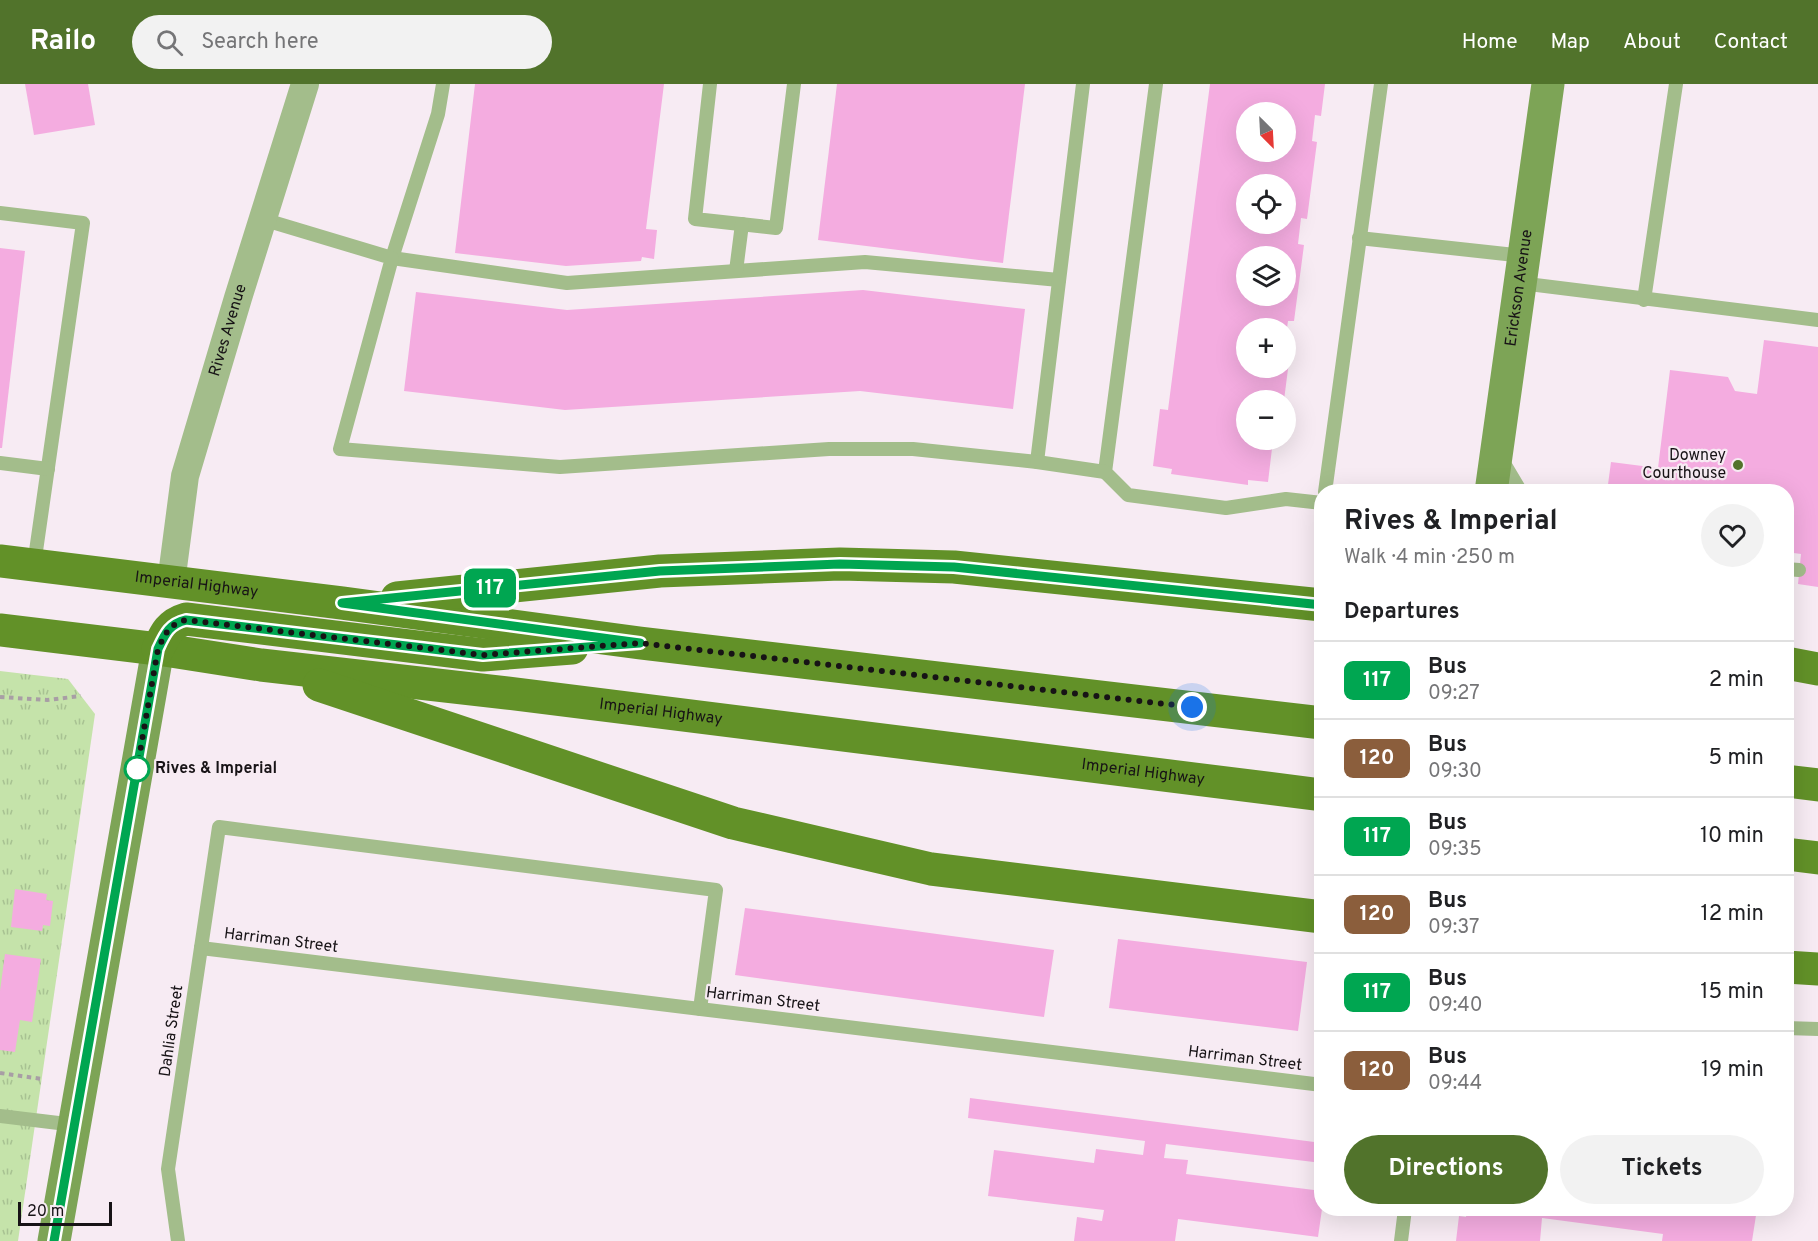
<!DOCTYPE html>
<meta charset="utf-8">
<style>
body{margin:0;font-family:Overpass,sans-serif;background:#f2f2f2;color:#202124;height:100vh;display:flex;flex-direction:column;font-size:22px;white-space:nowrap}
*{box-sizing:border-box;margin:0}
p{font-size:20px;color:#757577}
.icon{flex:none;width:33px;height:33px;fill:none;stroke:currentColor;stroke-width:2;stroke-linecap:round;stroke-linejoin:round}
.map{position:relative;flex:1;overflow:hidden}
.sheet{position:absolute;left:1314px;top:400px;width:480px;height:732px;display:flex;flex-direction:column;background:#fff;border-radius:24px;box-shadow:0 6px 24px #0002}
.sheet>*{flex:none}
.badge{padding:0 12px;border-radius:9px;font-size:21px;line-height:39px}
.needle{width:39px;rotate:156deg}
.fabs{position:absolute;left:1236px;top:18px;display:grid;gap:12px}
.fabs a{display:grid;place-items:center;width:60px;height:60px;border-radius:50%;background:#fff;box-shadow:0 6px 24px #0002;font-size:30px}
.scale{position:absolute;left:18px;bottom:15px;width:94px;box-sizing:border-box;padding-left:6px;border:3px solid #171316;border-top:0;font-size:16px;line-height:21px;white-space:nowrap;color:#171316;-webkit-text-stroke:4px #f7ebf3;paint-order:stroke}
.you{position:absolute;width:30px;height:30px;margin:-15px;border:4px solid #fff;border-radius:50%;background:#1a73e8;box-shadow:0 0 0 9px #1a73e833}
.map>.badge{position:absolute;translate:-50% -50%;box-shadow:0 0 0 3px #fff}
h2{padding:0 30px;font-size:22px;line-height:54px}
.round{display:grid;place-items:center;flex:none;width:63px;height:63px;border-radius:32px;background:#f2f2f2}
.overview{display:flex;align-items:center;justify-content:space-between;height:102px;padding:0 30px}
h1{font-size:28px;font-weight:700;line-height:45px}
.primary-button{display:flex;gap:12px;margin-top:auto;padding:12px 30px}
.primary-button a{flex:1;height:69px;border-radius:36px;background:#51732b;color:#fff;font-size:24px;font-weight:700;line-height:69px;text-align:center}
.primary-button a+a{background:#f2f2f2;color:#202124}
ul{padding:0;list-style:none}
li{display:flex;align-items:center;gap:18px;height:78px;padding:0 30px;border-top:2px solid #e0e0e0}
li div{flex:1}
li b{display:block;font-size:22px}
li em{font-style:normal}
li .badge{min-width:66px;font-weight:700;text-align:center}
header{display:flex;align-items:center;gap:36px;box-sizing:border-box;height:84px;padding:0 30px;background:#51732b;color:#fff}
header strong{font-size:28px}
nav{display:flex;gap:33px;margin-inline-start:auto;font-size:21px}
.search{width:420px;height:54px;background:#f2f2f2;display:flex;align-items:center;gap:15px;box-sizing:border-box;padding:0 21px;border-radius:33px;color:#757577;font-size:22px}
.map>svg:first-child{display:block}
.park{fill:url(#park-tufts)}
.building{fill:#f4ace0;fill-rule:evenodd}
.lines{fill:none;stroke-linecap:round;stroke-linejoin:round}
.path{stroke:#a89ea5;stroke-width:4;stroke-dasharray:4.5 4.5;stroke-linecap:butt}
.lane{stroke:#a3bd8b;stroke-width:14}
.street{stroke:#a3bd8b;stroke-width:28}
.secondary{stroke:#7da456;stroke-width:33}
.primary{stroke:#629128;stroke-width:33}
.line-casing{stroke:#fff;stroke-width:14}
.line{stroke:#00a651;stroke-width:9}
.walk{stroke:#171316;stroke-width:6;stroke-dasharray:0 10.8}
.poi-dot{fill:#51732b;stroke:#f7ebf3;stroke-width:2}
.stop-dot{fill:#fff;stroke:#00a651;stroke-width:3}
.labels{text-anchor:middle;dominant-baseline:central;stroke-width:4.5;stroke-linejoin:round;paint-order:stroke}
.street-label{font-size:16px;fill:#171316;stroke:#f7ebf3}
.poi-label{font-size:16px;fill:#171316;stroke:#f7ebf3;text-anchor:end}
.stop-label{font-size:16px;font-weight:bold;fill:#171316;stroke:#f7ebf3;text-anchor:start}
</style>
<header>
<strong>Railo</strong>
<div class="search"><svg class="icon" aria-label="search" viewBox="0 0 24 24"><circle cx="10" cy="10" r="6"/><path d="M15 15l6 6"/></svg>Search here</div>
<nav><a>Home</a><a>Map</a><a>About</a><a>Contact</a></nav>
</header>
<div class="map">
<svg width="1818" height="1157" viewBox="0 0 1818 1157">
<defs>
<pattern id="park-tufts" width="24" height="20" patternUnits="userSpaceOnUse" patternTransform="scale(1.5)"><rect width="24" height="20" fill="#c5e3aa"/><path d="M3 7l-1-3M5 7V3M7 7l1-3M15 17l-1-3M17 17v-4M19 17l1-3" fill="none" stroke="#a8c292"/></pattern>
</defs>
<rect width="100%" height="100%" fill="#f7ebf3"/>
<path class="park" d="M0,587L68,595L95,630L18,1157H0Z"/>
<g class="building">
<path d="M25,0H88L95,41L34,51Z"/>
<path d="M475,0H664L646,145L657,146L654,175L642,173L641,177L566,182L455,169Z"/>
<path d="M837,0H1025L1003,179L818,156Z"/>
<path d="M1210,0H1325L1321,32L1315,31L1312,57L1317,58L1307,135L1301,134L1298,160L1304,161L1294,237H1288L1287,244H1246V284H1286V262H1291L1284,316H1246V356H1273L1268,398L1248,396V401L1171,390L1172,385L1153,382L1160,325L1168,326ZM1246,28H1286V68H1246ZM1246,100H1286V140H1246ZM1246,172H1286V212H1246Z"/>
<path d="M0,164L25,167L2,364H0Z"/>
<path d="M863,206L1025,225L1013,325L860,307L565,326L404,307L416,208L567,226Z"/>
<path d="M1764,256L1818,263V503L1798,500L1801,470L1786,468V408H1607L1611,378L1658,384L1670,286L1728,293L1735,307L1757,310Z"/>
<path d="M15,805L47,810L46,816L53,817L50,842L43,841L42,847L11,843Z"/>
<path d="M745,824L1054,866L1044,933L735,891Z"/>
<path d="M1118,855L1307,878L1298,947L1109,924Z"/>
<path d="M5,870L41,875L32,938L20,936L15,968L0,966V907Z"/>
<path d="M970,1014L1322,1059V1079L1166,1060L1164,1074L1188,1076L1186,1090L1322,1107V1125L1318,1153L1178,1135L1175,1157H1074L1077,1133L1102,1137L1104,1126L988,1112L994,1066L1094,1079L1096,1065L1143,1071L1145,1057L968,1034Z"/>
<path d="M1467,1125H1757L1752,1157H1662L1663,1150L1542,1134L1540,1157H1456L1459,1132L1466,1133Z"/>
</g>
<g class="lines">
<g class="path">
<path d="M0,613L47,616L81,612"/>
<path d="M0,989L42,995"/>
</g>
<g class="lane">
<path d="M443,0L438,30L392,174L567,199L865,178L1059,196"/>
<path d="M710,0L695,135L776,144L794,0"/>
<path d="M1156,0L1105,388L1128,411L1226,424L1286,415L1322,419"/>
<path d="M0,129L83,139L34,481"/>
<path d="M262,135L392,174L340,365L560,383L829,365H913L1037,378L1083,0"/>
<path d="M1359,154L1524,172"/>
<path d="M736,187L742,140"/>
<path d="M1520,199L1818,236"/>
<path d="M1644,216L1676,0"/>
<path d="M1502,376L1521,408"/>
<path d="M1037,378L1105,388"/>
<path d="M0,379L48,385"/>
<path d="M1325,408L1381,0"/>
<path d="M1786,485L1799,486"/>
<path d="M201,864L1322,1001"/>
<path d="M1786,944L1818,945"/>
<path d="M0,1032L75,1041"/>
<path d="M178,1157L168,1085L219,743L716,806L700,925"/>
<path d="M1401,1157L1405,1125"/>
</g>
<path class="street" id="s1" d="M171,499L185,392L238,214L305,0"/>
<g class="secondary">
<path id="s2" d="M1491,408L1548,0"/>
<path d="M54,1157L158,565"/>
</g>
<g class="primary">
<path id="s3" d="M0,477L342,519L640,559L1322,639"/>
<path d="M397,514L660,487L840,480L954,483L1322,521"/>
<path id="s4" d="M0,546L158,565L261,581L507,609L1322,711"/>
<path d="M158,565C165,550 169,540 186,535L483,571L572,564"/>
<path d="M1786,579L1818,585"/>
<path d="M319,601L733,739L931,785L1322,833"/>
<path d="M1786,697L1818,701"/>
<path d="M1786,770L1818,774"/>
<path d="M1786,883L1818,885"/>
</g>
</g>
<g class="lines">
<defs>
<path id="line" d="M54,1157L158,565C165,550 169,540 186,536L483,571L640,559L342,519L660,487L840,480L954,483L1322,521"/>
</defs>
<use href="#line" class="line-casing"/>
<use href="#line" class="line"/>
<path class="walk" d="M137,685L158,565C165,550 169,540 186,536L483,571L640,559L1192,623"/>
</g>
<circle class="poi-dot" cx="1738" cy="381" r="6"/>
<circle class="stop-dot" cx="137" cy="685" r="12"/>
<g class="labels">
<g class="street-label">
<text stroke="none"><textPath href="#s2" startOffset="206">Erickson Avenue</textPath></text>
<text stroke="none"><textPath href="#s1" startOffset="260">Rives Avenue</textPath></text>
<text stroke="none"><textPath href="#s3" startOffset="198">Imperial Highway</textPath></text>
<text stroke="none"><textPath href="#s4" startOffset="666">Imperial Highway</textPath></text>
<text stroke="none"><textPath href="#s4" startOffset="1152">Imperial Highway</textPath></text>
<text transform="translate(281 857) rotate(7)">Harriman Street</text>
<text transform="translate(763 916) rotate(7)">Harriman Street</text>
<text transform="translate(172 947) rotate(-82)">Dahlia Street</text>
<text transform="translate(1245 975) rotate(7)">Harriman Street</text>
</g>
<g class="poi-label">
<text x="1726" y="372">Downey<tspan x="1726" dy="18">Courthouse</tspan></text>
</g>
<g class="stop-label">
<text x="155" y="685">Rives &amp; Imperial</text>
</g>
</g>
</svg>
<div class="fabs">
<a><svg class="needle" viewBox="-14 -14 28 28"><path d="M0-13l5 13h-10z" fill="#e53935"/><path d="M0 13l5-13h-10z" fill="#757577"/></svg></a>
<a><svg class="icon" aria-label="locate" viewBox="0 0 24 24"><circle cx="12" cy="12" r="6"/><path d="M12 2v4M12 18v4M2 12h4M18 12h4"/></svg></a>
<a><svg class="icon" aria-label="layers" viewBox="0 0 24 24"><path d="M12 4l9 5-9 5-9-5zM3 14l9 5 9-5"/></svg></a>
<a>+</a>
<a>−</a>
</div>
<div class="scale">20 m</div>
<div class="you" style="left:1192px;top:623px"></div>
<b class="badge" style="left:490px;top:504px;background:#00a651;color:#fff">117</b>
<section class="sheet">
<div class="overview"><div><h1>Rives &amp; Imperial</h1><p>Walk · 4 min · 250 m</p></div><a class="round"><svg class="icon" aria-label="heart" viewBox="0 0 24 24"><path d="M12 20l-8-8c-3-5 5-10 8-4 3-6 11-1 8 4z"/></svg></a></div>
<h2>Departures</h2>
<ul>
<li><span class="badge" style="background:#00a651;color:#fff">117</span><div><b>Bus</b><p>09:27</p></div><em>2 min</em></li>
<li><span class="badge" style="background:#8b5e3c;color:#fff">120</span><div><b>Bus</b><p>09:30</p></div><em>5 min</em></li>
<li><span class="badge" style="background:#00a651;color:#fff">117</span><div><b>Bus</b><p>09:35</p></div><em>10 min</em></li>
<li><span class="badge" style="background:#8b5e3c;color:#fff">120</span><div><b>Bus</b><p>09:37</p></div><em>12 min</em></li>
<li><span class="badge" style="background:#00a651;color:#fff">117</span><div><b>Bus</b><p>09:40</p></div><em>15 min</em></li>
<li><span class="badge" style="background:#8b5e3c;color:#fff">120</span><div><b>Bus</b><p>09:44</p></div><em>19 min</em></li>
</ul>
<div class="primary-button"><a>Directions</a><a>Tickets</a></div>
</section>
</div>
